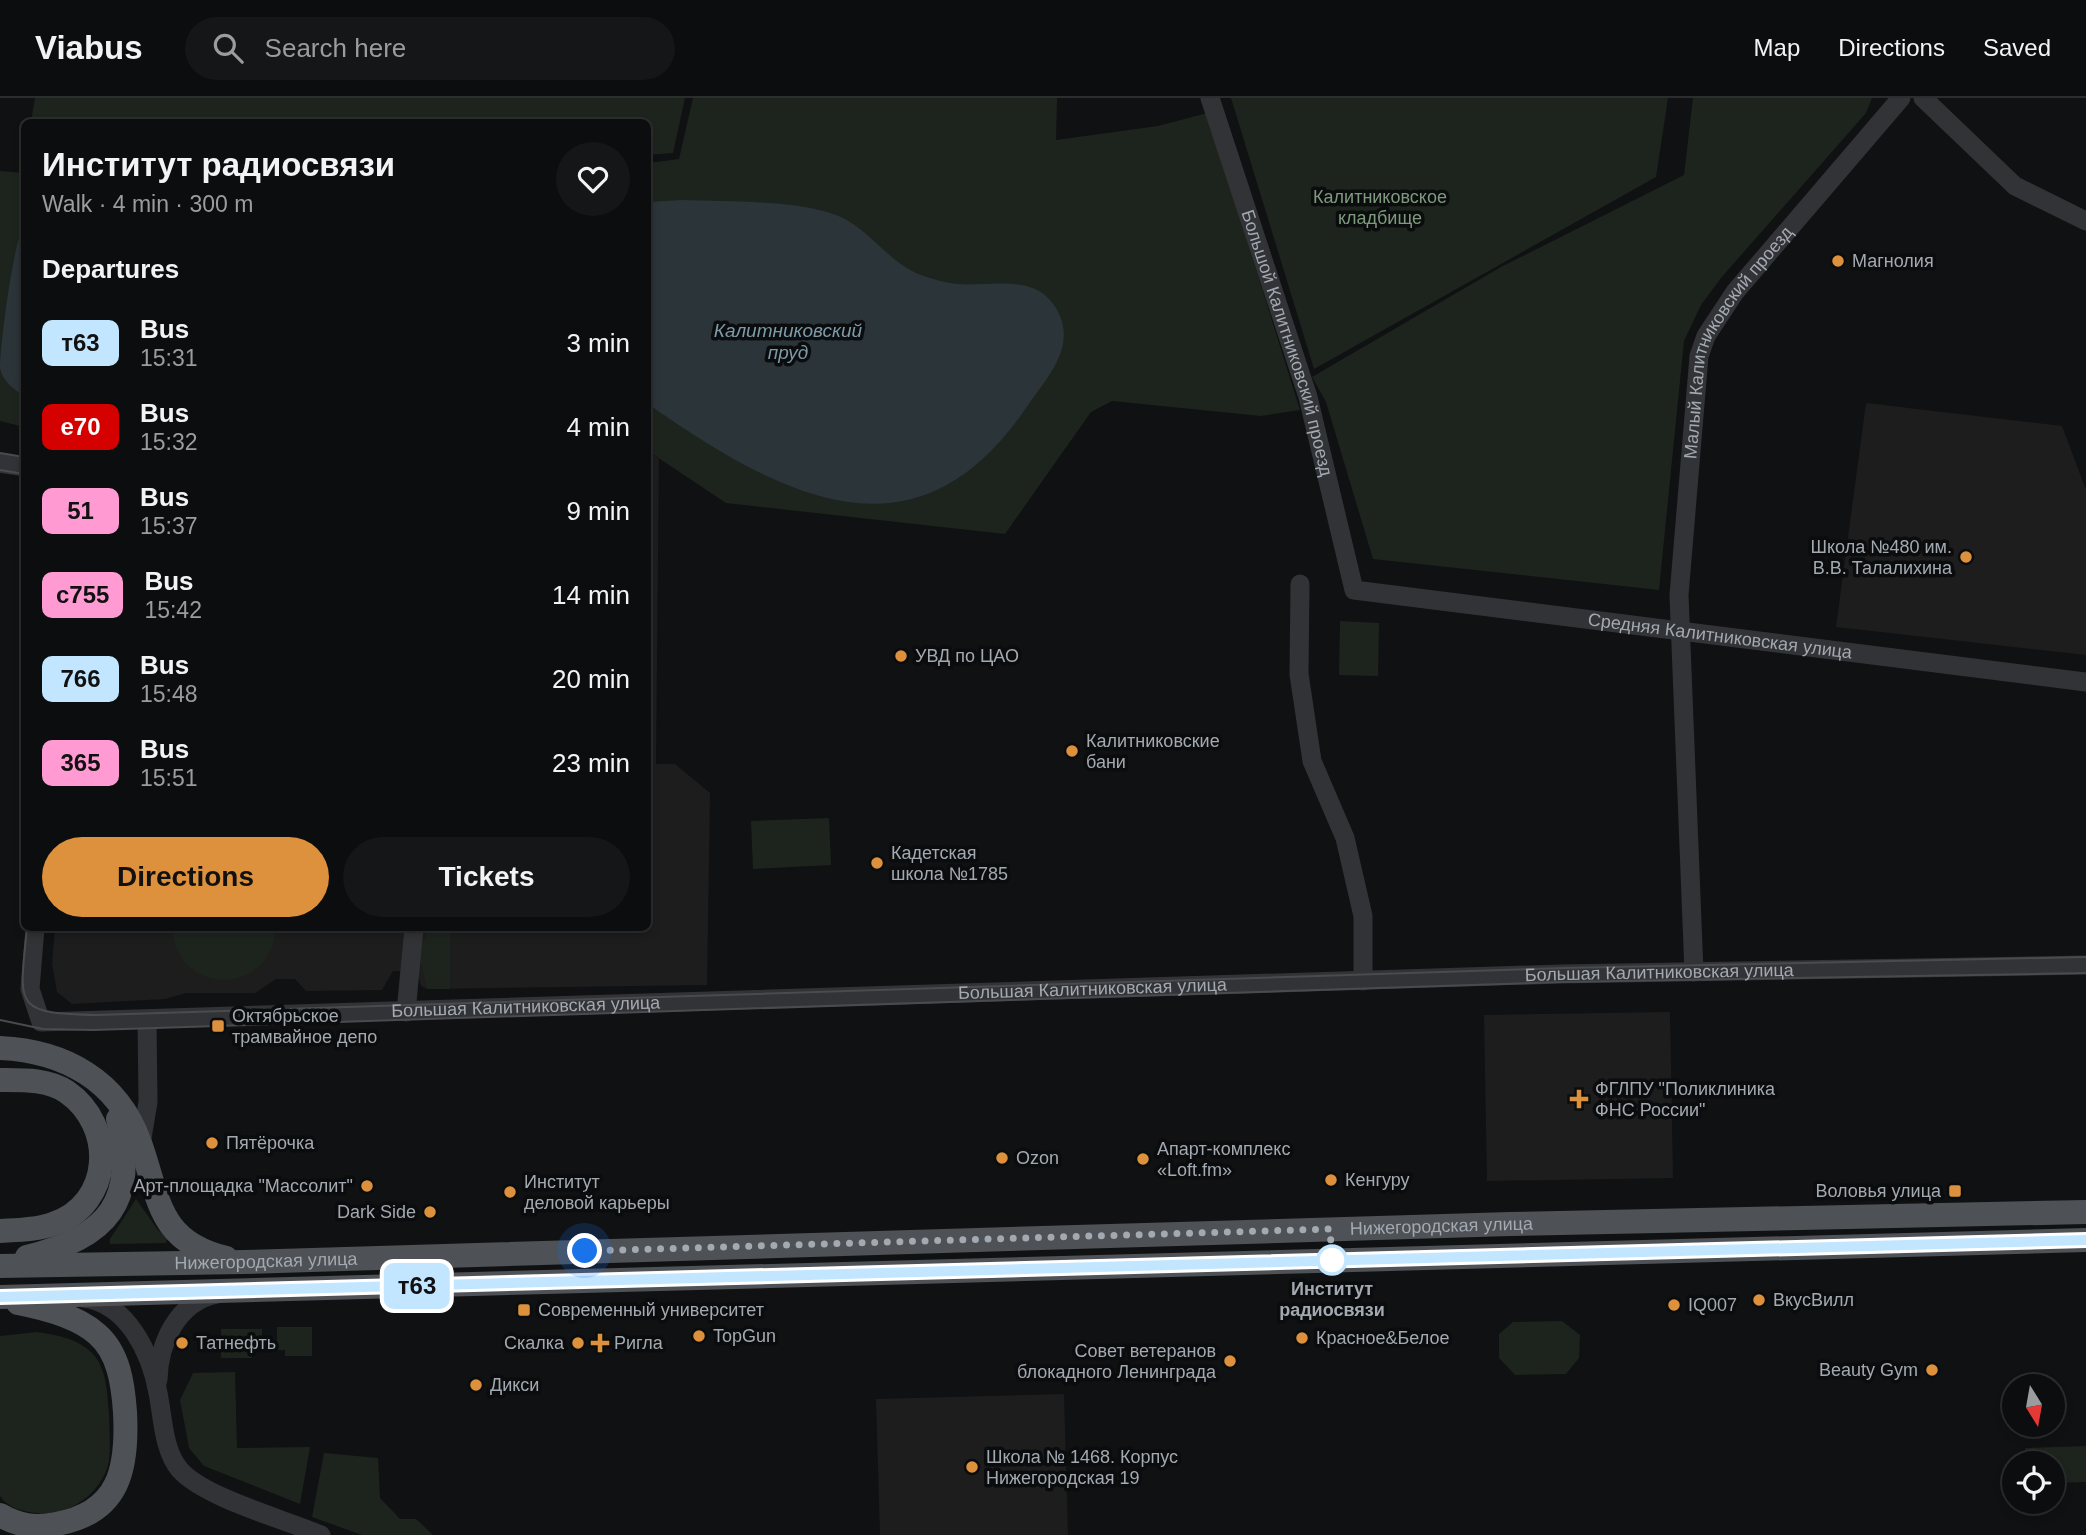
<!DOCTYPE html>
<meta charset="utf-8">
<style>
body{margin:0;font-family:Arial,sans-serif;background:#151617;color:#f1f3f6;height:100vh;display:flex;flex-direction:column;font-size:26px;white-space:nowrap}
*{box-sizing:border-box;margin:0}
p{font-size:23px;color:#9a9c9e}
.icon{flex:none;width:38px;height:38px;fill:none;stroke:currentColor;stroke-width:2;stroke-linecap:round;stroke-linejoin:round}
.map{position:relative;flex:1;overflow:hidden}
.panel{position:absolute;left:21px;top:21px;width:630px;height:812px;display:flex;flex-direction:column;background:#0c0d0e;border-radius:10px;box-shadow:0 4px 10px #0003,0 0 0 2px #2c2d2e}
.panel>*{flex:none}
.badge{padding:0 14px;border-radius:10px;font-size:24px;line-height:46px}
.needle{width:46px;rotate:169deg}
.tools{position:absolute;left:2002px;top:1276px;display:grid;gap:14px}
.tools a{display:grid;place-items:center;width:63px;height:63px;border-radius:50%;background:#0c0d0e;box-shadow:0 4px 10px #0003,0 0 0 2px #2c2d2e;font-size:35px}
.you{position:absolute;width:35px;height:35px;margin:-18px;border:5px solid #fff;border-radius:50%;background:#1a73e8;box-shadow:0 0 0 10px #1a73e833}
.map>.badge{position:absolute;translate:-50% -50%;box-shadow:0 0 0 4px #fff}
h2{padding:0 21px;font-size:26px;line-height:63px}
.round{display:grid;place-items:center;flex:none;width:74px;height:74px;border-radius:37px;background:#151617}
.overview{display:flex;align-items:center;justify-content:space-between;height:119px;padding:0 21px}
h1{font-size:33px;font-weight:800;line-height:52px}
.action{display:flex;gap:14px;margin-top:auto;padding:14px 21px}
.action a{flex:1;height:80px;border-radius:42px;background:#dd913d;color:#111;font-size:28px;font-weight:800;line-height:80px;text-align:center}
.action a+a{background:#151617;color:#f1f3f6}
ul{padding:0;list-style:none}
li{display:flex;align-items:center;gap:21px;height:84px;padding:0 21px}
li div{flex:1}
li b{display:block;font-size:26px}
li em{font-style:normal}
li .badge{min-width:77px;font-weight:700;text-align:center}
header{display:flex;align-items:center;gap:42px;box-sizing:border-box;height:98px;padding:0 35px;background:#0c0d0e;border-bottom:2px solid #2c2d2e}
header strong{font-size:33px}
nav{display:flex;gap:38px;margin-inline-start:auto;font-size:24px}
.search{width:490px;height:63px;background:#151617;display:flex;align-items:center;gap:18px;box-sizing:border-box;padding:0 24px;border-radius:38px;color:#9a9c9e;font-size:26px}
.map>svg:first-child{display:block}
.built{fill:#1d1d1e}
.green{fill:#1d241d}
.water{fill:#2b3439}
.lines{fill:none;stroke-linecap:round;stroke-linejoin:round}
.minor{stroke:#323336;stroke-width:19}
.major{stroke:#4e5155;stroke-width:24}
.tram{stroke:#494b4f;stroke-width:2}
.line-casing{stroke:#fff;stroke-width:16}
.line{stroke:#c2e6ff;stroke-width:10}
.walk{stroke:#a3a9b1;stroke-width:7;stroke-dasharray:0 12.6}
.poi-dot{fill:#dd913d;stroke:#0b0c0d;stroke-width:2.5}
.stop-dot{fill:#fff;stroke:#c2e6ff;stroke-width:3.5}
.labels{text-anchor:middle;dominant-baseline:central;stroke-width:7;stroke-linejoin:round;paint-order:stroke}
.park-label{font-size:18px;fill:#7e9a7c;stroke:#0b0c0d}
.poi-label{font-size:18px;fill:#a3a9b1;stroke:#0b0c0d;text-anchor:start}
.street-label{font-size:18px;fill:#a3a9b1;stroke:#0b0c0d}
.stop-label{font-size:18px;font-weight:bold;fill:#a3a9b1;stroke:#0b0c0d}
.water-label{font-size:19px;font-style:italic;fill:#7d9aa9;stroke:#0b0c0d}
</style>
<header>
<strong>Viabus</strong>
<div class="search"><svg class="icon" aria-label="search" viewBox="0 0 24 24"><circle cx="10" cy="10" r="6"/><path d="M15 15l6 6"/></svg>Search here</div>
<nav><a>Map</a><a>Directions</a><a>Saved</a></nav>
</header>
<div class="map">
<svg width="2086" height="1437" viewBox="0 0 2086 1437">
<rect width="100%" height="100%" fill="#101112"/>
<g class="built">
<path d="M1866,305L2062,328L2086,392V557L1836,529Z"/>
<path d="M648,353L659,361L656,666H675L710,695L707,887L427,891L421,888L417,873H393L382,892L306,893L295,881H276L255,895H186L165,901L72,906L57,894L52,866L55,830H648Z"/>
<path d="M1670,914L1673,1080L1487,1083L1484,917Z"/>
<path d="M1064,1296L1068,1437H880L876,1301Z"/>
</g>
<g class="green">
<path d="M35,0H685L673,55L648,57V24H31Z"/>
<path d="M693,0H1057L1056,42L1158,28L1207,15L1300,312L1261,318L1112,303L1091,314L1005,436L726,405L648,353V65L679,61Z"/>
<path d="M1231,0H1668L1656,79L1314,271Z"/>
<path d="M1693,0H1872L1866,15L1721,180L1701,207L1684,243L1659,492L1373,461L1326,304L1312,279L1501,169L1684,77Z"/>
<path d="M0,73L24,75V329L0,323Z"/>
<path d="M1340,523L1379,525L1378,578L1339,577Z"/>
<path d="M829,720L831,767L753,771L751,723Z"/>
<path d="M172,830H276C272,899 176,899 172,830Z"/>
<path d="M428,830H450V891H427L419,856Z"/>
<path d="M136,1101L158,1132L167,1140L166,1145L110,1146V1141Z"/>
<path d="M1562,1223L1580,1237L1579,1260L1566,1276L1515,1277L1499,1260V1236L1513,1224Z"/>
<path d="M277,1229H312V1258H285V1252H277Z"/>
<path d="M221,1231H262V1252H253L252,1260H221Z"/>
<path d="M37,1234C56,1237 76,1240 91,1254C107,1269 107,1295 109,1315C109,1331 111,1347 109,1363C102,1396 69,1418 38,1415C23,1414 8,1410 0,1398V1238Z"/>
<path d="M235,1274L237,1350L310,1349L300,1406L204,1368L189,1350L180,1302L193,1275Z"/>
<path d="M2086,1348V1384L2053,1385V1365H2026L2025,1350Z"/>
<path d="M324,1355L378,1360L380,1400L400,1421H416L433,1437H362L312,1419Z"/>
</g>
<g class="water">
<path d="M683,102C727,104 806,101 845,121C873,136 891,166 921,177C932,181 946,185 957,186C994,189 1041,173 1060,218C1074,252 1046,281 1028,307C916,475 779,397 648,306V104Z"/>
<path d="M24,128V298C14,291 3,284 0,270C0,249 13,144 24,128Z"/>
</g>
<g class="lines">
<g class="minor">
<path id="s1" d="M1210,0L1308,299L1354,492L2086,584"/>
<path d="M1923,0L2015,88L2086,123"/>
<path d="M0,365L24,369"/>
<path d="M1300,486L1299,576L1312,663L1345,740L1363,818V883"/>
<path id="s2" d="M35,830L30,891L41,924L1561,876L2086,867"/>
<path id="s3" d="M1694,874L1679,497L1699,258L1706,238L1735,194L1901,0"/>
<path d="M406,914L414,830"/>
<path d="M141,1046L148,1004L147,922"/>
<path d="M83,1200C128,1205 151,1256 158,1295C163,1319 163,1352 180,1372C205,1400 284,1421 321,1437"/>
<path d="M158,1282C159,1245 177,1204 217,1196"/>
</g>
<g class="major">
<path d="M0,950C64,953 118,982 140,1045C160,1101 157,1143 226,1160"/>
<path d="M0,982C22,982 48,981 67,994C116,1028 113,1106 53,1126C37,1132 17,1132 0,1133"/>
<path d="M27,1159C108,1139 138,1104 118,1021"/>
<path id="s4" d="M0,1168L244,1164L1510,1126L2086,1114"/>
<path d="M0,1199L2086,1142"/>
<path d="M0,1417C19,1428 35,1430 56,1426C120,1415 128,1370 125,1314C123,1286 119,1255 97,1236C77,1218 44,1210 18,1205"/>
</g>
<g class="tram">
<path d="M0,355L24,359"/>
<path d="M0,372L24,376"/>
<path d="M27,830C19,910 13,915 97,917L1565,870L2086,859"/>
<path d="M0,922L43,931L93,932L1561,884L2086,875"/>
</g>
</g>
<g class="lines">
<defs>
<path id="line" d="M0,1199L2086,1142"/>
</defs>
<use href="#line" class="line-casing"/>
<use href="#line" class="line"/>
<path class="walk" d="M585,1153L1330,1131L1332,1162"/>
</g>
<g class="poi-dot">
<circle cx="1838" cy="163" r="7"/>
<circle cx="1966" cy="459" r="7"/>
<circle cx="901" cy="558" r="7"/>
<circle cx="1072" cy="653" r="7"/>
<circle cx="877" cy="765" r="7"/>
<rect x="211" y="921" width="14" height="14" rx="3.5"/>
<path d="M1575.5 990.5h7v7h7v7h-7v7h-7v-7h-7v-7h7z"/>
<circle cx="212" cy="1045" r="7"/>
<circle cx="1002" cy="1060" r="7"/>
<circle cx="1143" cy="1061" r="7"/>
<circle cx="1331" cy="1082" r="7"/>
<circle cx="367" cy="1088" r="7"/>
<rect x="1948" y="1086" width="14" height="14" rx="3.5"/>
<circle cx="510" cy="1094" r="7"/>
<circle cx="430" cy="1114" r="7"/>
<circle cx="1759" cy="1202" r="7"/>
<circle cx="1674" cy="1207" r="7"/>
<rect x="517" y="1205" width="14" height="14" rx="3.5"/>
<circle cx="699" cy="1238" r="7"/>
<circle cx="1302" cy="1240" r="7"/>
<circle cx="182" cy="1245" r="7"/>
<circle cx="578" cy="1245" r="7"/>
<path d="M596.5 1234.5h7v7h7v7h-7v7h-7v-7h-7v-7h7z"/>
<circle cx="1230" cy="1263" r="7"/>
<circle cx="1932" cy="1272" r="7"/>
<circle cx="476" cy="1287" r="7"/>
<circle cx="972" cy="1369" r="7"/>
</g>
<circle class="stop-dot" cx="1332" cy="1162" r="14"/>
<g class="labels">
<g class="park-label">
<text x="1380" y="99">Калитниковское<tspan x="1380" dy="21">кладбище</tspan></text>
</g>
<g class="poi-label">
<text x="1852" y="163">Магнолия</text>
<text x="1952" y="449" text-anchor="end">Школа №480 им.<tspan x="1952" dy="21">В.В. Талалихина</tspan></text>
<text x="915" y="558">УВД по ЦАО</text>
<text x="1086" y="643">Калитниковские<tspan x="1086" dy="21">бани</tspan></text>
<text x="891" y="755">Кадетская<tspan x="891" dy="21">школа №1785</tspan></text>
<text x="232" y="918">Октябрьское<tspan x="232" dy="21">трамвайное депо</tspan></text>
<text x="1595" y="991">ФГЛПУ "Поликлиника<tspan x="1595" dy="21">ФНС России"</tspan></text>
<text x="226" y="1045">Пятёрочка</text>
<text x="1157" y="1051">Апарт-комплекс<tspan x="1157" dy="21">«Loft.fm»</tspan></text>
<text x="1016" y="1060">Ozon</text>
<text x="1345" y="1082">Кенгуру</text>
<text x="524" y="1084">Институт<tspan x="524" dy="21">деловой карьеры</tspan></text>
<text x="353" y="1088" text-anchor="end">Арт-площадка "Массолит"</text>
<text x="1941" y="1093" text-anchor="end">Воловья улица</text>
<text x="416" y="1114" text-anchor="end">Dark Side</text>
<text x="1773" y="1202">ВкусВилл</text>
<text x="1688" y="1207">IQ007</text>
<text x="538" y="1212">Современный университет</text>
<text x="713" y="1238">TopGun</text>
<text x="1316" y="1240">Красное&amp;Белое</text>
<text x="196" y="1245">Татнефть</text>
<text x="564" y="1245" text-anchor="end">Скалка</text>
<text x="614" y="1245">Ригла</text>
<text x="1216" y="1253" text-anchor="end">Совет ветеранов<tspan x="1216" dy="21">блокадного Ленинграда</tspan></text>
<text x="1918" y="1272" text-anchor="end">Beauty Gym</text>
<text x="490" y="1287">Дикси</text>
<text x="986" y="1359">Школа № 1468. Корпус<tspan x="986" dy="21">Нижегородская 19</tspan></text>
</g>
<g class="street-label">
<text stroke="none"><textPath href="#s1" startOffset="257">Большой Калитниковский проезд</textPath></text>
<text stroke="none"><textPath href="#s3" startOffset="644">Малый Калитниковский проезд</textPath></text>
<text stroke="none"><textPath href="#s1" startOffset="882">Средняя Калитниковская улица</textPath></text>
<text stroke="none"><textPath href="#s2" startOffset="1715">Большая Калитниковская улица</textPath></text>
<text stroke="none"><textPath href="#s2" startOffset="1148">Большая Калитниковская улица</textPath></text>
<text stroke="none"><textPath href="#s2" startOffset="581">Большая Калитниковская улица</textPath></text>
<text stroke="none"><textPath href="#s4" startOffset="1442">Нижегородская улица</textPath></text>
<text stroke="none"><textPath href="#s4" startOffset="266">Нижегородская улица</textPath></text>
</g>
<g class="stop-label">
<text x="1332" y="1191">Институт<tspan x="1332" dy="21">радиосвязи</tspan></text>
</g>
<g class="water-label">
<text x="788" y="232">Калитниковский<tspan x="788" dy="22">пруд</tspan></text>
</g>
</g>
</svg>
<div class="tools">
<a><svg class="needle" viewBox="-14 -14 28 28"><path d="M0-13l5 13h-10z" fill="#e53935"/><path d="M0 13l5-13h-10z" fill="#9a9c9e"/></svg></a>
<a><svg class="icon" aria-label="locate" viewBox="0 0 24 24"><circle cx="12" cy="12" r="6"/><path d="M12 2v4M12 18v4M2 12h4M18 12h4"/></svg></a>
</div>
<div class="you" style="left:585px;top:1153px"></div>
<b class="badge" style="left:417px;top:1188px;background:#c2e6ff;color:#111">т63</b>
<section class="panel">
<div class="overview"><div><h1>Институт радиосвязи</h1><p>Walk · 4 min · 300 m</p></div><a class="round"><svg class="icon" aria-label="heart" viewBox="0 0 24 24"><path d="M12 20l-8-8c-3-5 5-10 8-4 3-6 11-1 8 4z"/></svg></a></div>
<h2>Departures</h2>
<ul>
<li><span class="badge" style="background:#c2e6ff;color:#111">т63</span><div><b>Bus</b><p>15:31</p></div><em>3 min</em></li>
<li><span class="badge" style="background:#d50100;color:#fff">е70</span><div><b>Bus</b><p>15:32</p></div><em>4 min</em></li>
<li><span class="badge" style="background:#ff9ad2;color:#111">51</span><div><b>Bus</b><p>15:37</p></div><em>9 min</em></li>
<li><span class="badge" style="background:#ff9ad2;color:#111">с755</span><div><b>Bus</b><p>15:42</p></div><em>14 min</em></li>
<li><span class="badge" style="background:#c2e6ff;color:#111">766</span><div><b>Bus</b><p>15:48</p></div><em>20 min</em></li>
<li><span class="badge" style="background:#ff9ad2;color:#111">365</span><div><b>Bus</b><p>15:51</p></div><em>23 min</em></li>
</ul>
<div class="action"><a>Directions</a><a>Tickets</a></div>
</section>
</div>
